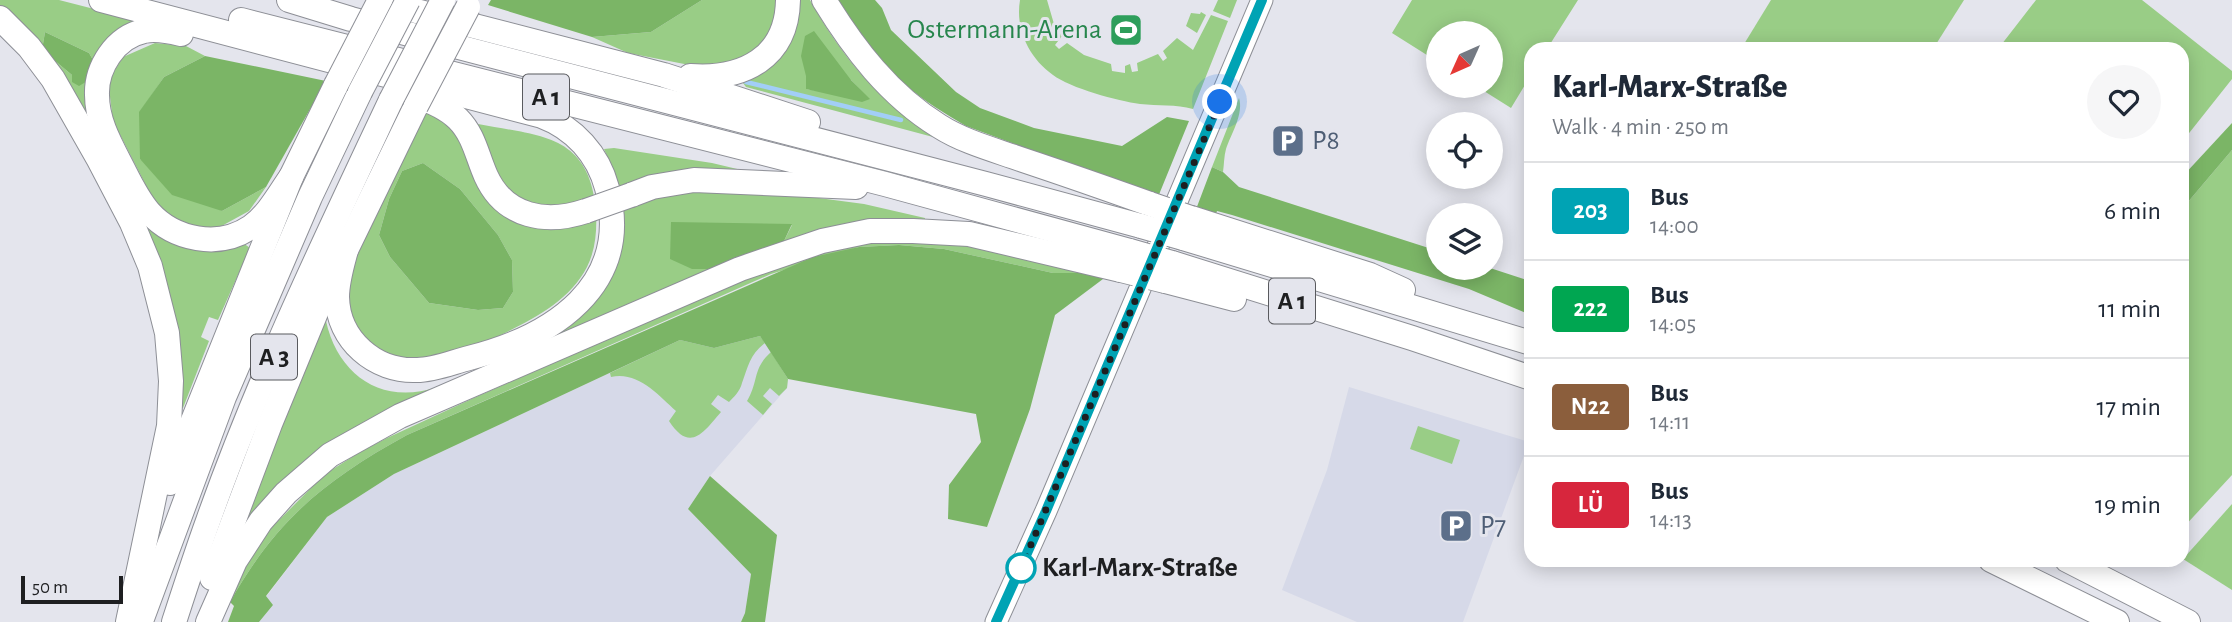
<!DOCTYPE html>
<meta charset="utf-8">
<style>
body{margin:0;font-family:"Alegreya Sans",sans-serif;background:#f6f6f7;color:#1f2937;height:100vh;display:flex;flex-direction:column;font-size:26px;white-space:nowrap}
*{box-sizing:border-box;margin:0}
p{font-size:23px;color:#747a83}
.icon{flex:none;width:38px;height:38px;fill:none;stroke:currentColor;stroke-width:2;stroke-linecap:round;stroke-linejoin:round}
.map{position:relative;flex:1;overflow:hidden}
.details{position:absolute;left:1524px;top:42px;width:665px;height:525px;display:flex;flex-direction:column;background:#fff;border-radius:21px;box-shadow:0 4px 18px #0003}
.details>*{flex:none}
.badge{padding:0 14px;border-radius:5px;font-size:24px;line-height:46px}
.needle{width:46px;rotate:225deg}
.controls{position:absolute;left:1426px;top:21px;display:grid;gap:14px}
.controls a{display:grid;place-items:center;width:77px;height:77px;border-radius:50%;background:#fff;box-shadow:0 4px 18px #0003;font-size:35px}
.scale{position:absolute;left:21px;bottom:18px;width:102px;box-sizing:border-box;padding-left:7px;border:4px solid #1e1f21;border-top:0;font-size:19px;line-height:24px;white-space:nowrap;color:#1e1f21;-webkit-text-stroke:5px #e4e5ed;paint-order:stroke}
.you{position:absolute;width:35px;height:35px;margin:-18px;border:5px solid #fff;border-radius:50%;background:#1a73e8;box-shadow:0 0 0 10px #1a73e833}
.map>.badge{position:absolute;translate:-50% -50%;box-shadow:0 0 0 4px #fff}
.round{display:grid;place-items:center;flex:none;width:74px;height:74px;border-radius:37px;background:#f6f6f7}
.head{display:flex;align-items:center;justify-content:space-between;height:119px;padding:0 28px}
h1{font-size:33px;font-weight:800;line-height:52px}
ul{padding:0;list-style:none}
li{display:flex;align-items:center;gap:21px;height:98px;padding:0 28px;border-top:2px solid #e0e1e3}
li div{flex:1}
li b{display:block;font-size:26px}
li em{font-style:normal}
li .badge{min-width:77px;font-weight:700;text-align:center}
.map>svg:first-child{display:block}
.built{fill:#d6d9e8}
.green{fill:#99cd86;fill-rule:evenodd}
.forest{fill:#7bb566}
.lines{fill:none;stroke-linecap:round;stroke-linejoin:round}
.stream{stroke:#a2cef7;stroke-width:4.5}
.major-casing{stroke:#8d8f96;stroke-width:23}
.highway-casing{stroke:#8d8f96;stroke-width:26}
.major{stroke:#fff;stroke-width:21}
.highway{stroke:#fff;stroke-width:24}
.highway-bridge-casing{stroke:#8d8f96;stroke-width:26;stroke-linecap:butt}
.highway-bridge{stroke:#fff;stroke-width:24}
.line-casing{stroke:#fff;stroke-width:16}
.line{stroke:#00a3b4;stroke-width:10}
.walk{stroke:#1e1f21;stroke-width:7;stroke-dasharray:0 12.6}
.stop-dot{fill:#fff;stroke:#00a3b4;stroke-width:3.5}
.labels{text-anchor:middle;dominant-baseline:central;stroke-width:6;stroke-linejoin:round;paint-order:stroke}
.shield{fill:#e4e5ed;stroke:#595a5e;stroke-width:2}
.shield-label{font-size:26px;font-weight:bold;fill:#1e1f21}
.leisure-label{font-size:28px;fill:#27864d;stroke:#e4e5ed;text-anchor:end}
.service-label{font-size:28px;fill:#4e5e75;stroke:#e4e5ed;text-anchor:start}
.stop-label{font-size:28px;font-weight:bold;fill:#1e1f21;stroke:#e4e5ed;text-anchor:start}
</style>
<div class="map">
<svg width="2232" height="622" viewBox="0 0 2232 622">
<rect width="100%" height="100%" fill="#e4e5ed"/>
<g class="built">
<path d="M760,336L788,379L787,388L710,476L688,509L751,574L745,613L741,622H259L273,605L266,597L327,517L394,474L680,340Z"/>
<path d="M1349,387L1529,442L1463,622H1357L1282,590L1327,470Z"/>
</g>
<g class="green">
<path d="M0,0H59L137,20L96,65L89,53L45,32L42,50L72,75L89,80L145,216L239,240L250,248L218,320L209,317L201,337L209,341L183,408L180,407L172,312L0,10Z"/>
<path d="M702,0H779L778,14L759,51L715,70L628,53L592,37L651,32Z"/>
<path d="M794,0H810C842,57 878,100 933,137L746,87L743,83L738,81ZM806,76L851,80L869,99L806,89Z"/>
<path d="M1020,0H1047L1054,24L1062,36L1055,45L1059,49L1067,43L1084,55L1111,64L1112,71L1125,73V66L1130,64L1132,72L1138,71L1137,63L1158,54L1163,61L1167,58L1163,51L1177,38L1193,50L1211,15L1228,21L1193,109C1176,104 1158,106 1140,104C1118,101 1070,88 1053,75C1029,58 1015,29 1020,0Z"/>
<path d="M1218,0H1237L1230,18L1213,11Z"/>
<path d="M1412,0H1578L1547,49H1531V75L1511,108L1476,86H1491V33H1438V62L1392,33Z"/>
<path d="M1771,0H1964L1933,49H1741Z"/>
<path d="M2036,0H2142L2232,71V79L2182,142V49H1998Z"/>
<path d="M1201,12L1206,15L1197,33L1186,26L1191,13L1200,14Z"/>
<path d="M155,43L186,46L205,56L164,77L140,112V159L222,211L266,187L249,211L218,228L188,226L158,209L113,121L108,81L123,57Z"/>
<path d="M1239,98C1244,114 1231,134 1226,149C1224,156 1224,165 1223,172L1212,167Z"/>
<path d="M428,106C440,115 451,123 460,136C469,149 470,166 478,181C500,226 548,237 592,220L586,203C554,213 518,211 499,180C489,164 485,142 478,124C539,136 589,133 596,210C597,229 596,249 587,267C569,302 531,320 497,337C456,357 383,386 356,330C350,317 345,303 346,289C346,280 350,271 352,263C368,208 400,157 428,106ZM423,163L460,189L498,235L512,260L513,292L503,308L478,310L429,303L390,257L379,235L389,199L402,171Z"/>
<path d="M614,148L712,163L754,173L660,196L697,190L796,195L864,204L925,218V220L784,241L792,225L717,269L434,396L251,521L246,518L322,325L326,321C338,375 382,406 437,387C458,380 479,369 500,360C519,352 541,345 558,334C602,307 631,256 623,204C620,184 612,167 604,149Z"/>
<path d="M2232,150V475L2182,529V209Z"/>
<path d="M880,240L975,246L1093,273H1053L944,249L899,245L859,247L771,274L407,435C325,480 276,520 230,602L237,580L268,531L316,483L330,471L360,452L387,438L478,396L793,258Z"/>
<path d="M760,336L765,343C750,354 748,367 742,383C740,391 734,397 729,402L718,395L711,404L721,412C703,433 690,453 669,421L676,411C658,395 638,371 611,377L610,373L680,340L714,348Z"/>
<path d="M771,352L788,379L787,388L779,396L770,388L763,396L772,404L763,415L747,401C759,381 752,369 771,352Z"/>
<path d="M1418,426L1460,440L1452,464L1410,449Z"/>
<path d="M2232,504V590L2183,559Z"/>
</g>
<g class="forest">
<path d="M491,0H702L651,32L592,37L488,5Z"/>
<path d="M837,0H875L882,8L891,30L956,92L980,108L1034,128L1122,146L1167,117L1189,121L1158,197L966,126C946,114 925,102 907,86C879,61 858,30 837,0Z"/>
<path d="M814,31L851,80L870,99L862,102L806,89V76L801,56L805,36Z"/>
<path d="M45,32L89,53L96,65L89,80L79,86L72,82V75L42,50Z"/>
<path d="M205,56L326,81L266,187L222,211L172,195L140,159L139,112L164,77Z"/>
<path d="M2232,123V150L2182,209V177Z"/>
<path d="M423,163L460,189L498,235L512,260L513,292L503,308L478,310L429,303L390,257L379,235L389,199L402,171Z"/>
<path d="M1212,167L1223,172L1239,187L1438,251V268H1490L1530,281L1531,315L1469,289L1232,215L1217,211L1214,219L1195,212Z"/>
<path d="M671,222L792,224L784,241L717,269H692L670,259Z"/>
<path d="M899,245L944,249L1053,273H1093L1103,279L1055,315L1030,409L987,527L948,519L949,485L981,442L976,414L788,379L760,336L714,348L680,340L394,474L327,517L266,596L273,605L259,622H228L234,606L230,602C276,520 325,480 407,435L813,257L859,247Z"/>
<path d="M710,476L777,535L765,622H741L745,613L751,574L688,509Z"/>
</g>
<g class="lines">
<path class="stream" d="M746,82L901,120"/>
<defs>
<path id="major" d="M996,622L1046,511L1262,0"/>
<g id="highway">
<path d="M101,0L542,116C574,128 598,154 607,188C633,286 552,337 469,358C453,362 434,370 417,370C375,372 338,340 337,297C337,281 342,265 346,250"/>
<path d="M289,0L351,19L986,184L1141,226"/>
<path d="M824,0C854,49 889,95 939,126C964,142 995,150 1023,160C1065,174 1108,189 1150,204"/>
<path d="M385,3L664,75L808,122"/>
<path d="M0,18L29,47L53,79L98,158L132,223L150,266L167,333L171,381L169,426L128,622"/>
<path d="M241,20L885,184L1130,251"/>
<path d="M181,34C169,31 156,28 144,31C115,37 96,68 97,95C97,119 108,140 119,161C128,178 136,197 149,212C174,240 219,249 251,227C268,215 279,194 291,177"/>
<path d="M690,76C743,80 787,58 788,0"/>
<path d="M416,96C431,101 446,107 458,119C474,135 477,156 486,176C505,218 547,224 586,211"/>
<path d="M631,195L652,187L694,180L856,187"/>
<path d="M1191,218L1370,275L1403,290"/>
<path d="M1183,238L1531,343"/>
<path d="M1172,263L1412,338L1531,378"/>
<path d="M1165,281L1234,299"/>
<path d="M170,483L188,433L291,177L336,85"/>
<path d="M1991,560L2117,622"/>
<path d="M2067,560L2188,622"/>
<path d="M212,578L270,424L329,281L346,250L416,106"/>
<path d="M141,621L224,397L310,197L360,92"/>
<path d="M174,622C185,588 196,554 208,521C259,377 326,238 391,100"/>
<path d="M208,622L235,561L261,521L286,493L330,455L400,416L740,269L822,241L870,231H913L969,234L1121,270"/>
</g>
</defs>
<use href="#major" class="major-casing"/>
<use href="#highway" class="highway-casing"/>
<use href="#major" class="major"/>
<use href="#highway" class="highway"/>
<defs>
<g id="highway-bridge">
<path d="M336,85L380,0"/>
<path d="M360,92L408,0"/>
<path d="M391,100L443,0"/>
<path d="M416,106L468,7"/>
<path d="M1150,204L1191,218"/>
<path d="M586,211L631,195"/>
<path d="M1141,226L1183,238"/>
<path d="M1130,251L1172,263"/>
<path d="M1121,270L1165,281"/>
</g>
</defs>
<use href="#highway-bridge" class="highway-bridge-casing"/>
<use href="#highway-bridge" class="highway-bridge"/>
</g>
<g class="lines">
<defs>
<path id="line" d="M996,622L1046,511L1262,0"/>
</defs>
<use href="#line" class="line-casing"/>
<use href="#line" class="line"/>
<path class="walk" d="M1021,568L1220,102"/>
</g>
<defs>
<symbol id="stadium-square" viewBox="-11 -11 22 22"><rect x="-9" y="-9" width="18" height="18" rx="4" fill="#2e9e5b" stroke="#e4e5ed"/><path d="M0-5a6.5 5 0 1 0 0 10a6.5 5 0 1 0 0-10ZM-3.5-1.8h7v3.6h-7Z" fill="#fff"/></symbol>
<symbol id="parking-square" viewBox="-11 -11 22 22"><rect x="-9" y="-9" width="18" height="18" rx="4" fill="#5c6f8a" stroke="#e4e5ed"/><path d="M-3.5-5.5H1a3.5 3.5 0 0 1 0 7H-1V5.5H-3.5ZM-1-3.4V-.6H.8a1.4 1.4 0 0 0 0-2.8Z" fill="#fff"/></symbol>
</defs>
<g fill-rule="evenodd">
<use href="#stadium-square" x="1107" y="11" width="38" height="38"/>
<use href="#parking-square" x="1269" y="122" width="38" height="38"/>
<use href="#parking-square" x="1437" y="507" width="38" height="38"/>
</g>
<circle class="stop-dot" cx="1021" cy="568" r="14"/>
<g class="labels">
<g class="shield">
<rect x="523" y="74.5" width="46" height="45" rx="5"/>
<rect x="1269" y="278.5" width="46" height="45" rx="5"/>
<rect x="251" y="334.5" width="46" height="45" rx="5"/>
</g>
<g class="shield-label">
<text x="546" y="97">A 1</text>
<text x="1292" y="301">A 1</text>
<text x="274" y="357">A 3</text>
</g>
<g class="leisure-label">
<text x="1102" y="30">Ostermann-Arena</text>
</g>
<g class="service-label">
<text x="1312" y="141">P8</text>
<text x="1480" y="526">P7</text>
</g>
<g class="stop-label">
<text x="1042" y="568">Karl-Marx-Straße</text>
</g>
</g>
</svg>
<div class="controls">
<a><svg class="needle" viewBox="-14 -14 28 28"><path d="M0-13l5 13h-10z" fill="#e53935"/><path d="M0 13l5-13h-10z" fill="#747a83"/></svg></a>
<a><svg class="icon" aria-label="locate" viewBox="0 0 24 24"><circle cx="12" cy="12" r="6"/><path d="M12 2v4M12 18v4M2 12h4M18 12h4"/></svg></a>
<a><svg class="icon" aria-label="layers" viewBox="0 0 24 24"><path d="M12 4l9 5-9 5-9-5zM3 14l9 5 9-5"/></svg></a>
</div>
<div class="scale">50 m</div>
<div class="you" style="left:1220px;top:102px"></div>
<section class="details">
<div class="head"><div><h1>Karl-Marx-Straße</h1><p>Walk · 4 min · 250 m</p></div><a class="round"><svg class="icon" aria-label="heart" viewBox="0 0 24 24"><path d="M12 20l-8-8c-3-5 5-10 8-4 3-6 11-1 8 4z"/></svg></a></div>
<ul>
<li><span class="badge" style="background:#00a3b4;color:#fff">203</span><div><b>Bus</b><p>14:00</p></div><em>6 min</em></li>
<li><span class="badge" style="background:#00a651;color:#fff">222</span><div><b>Bus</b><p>14:05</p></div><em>11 min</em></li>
<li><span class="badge" style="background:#8b5e3c;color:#fff">N22</span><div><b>Bus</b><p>14:11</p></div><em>17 min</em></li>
<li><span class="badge" style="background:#d7263d;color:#fff">LÜ</span><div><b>Bus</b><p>14:13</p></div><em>19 min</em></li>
</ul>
</section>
</div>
